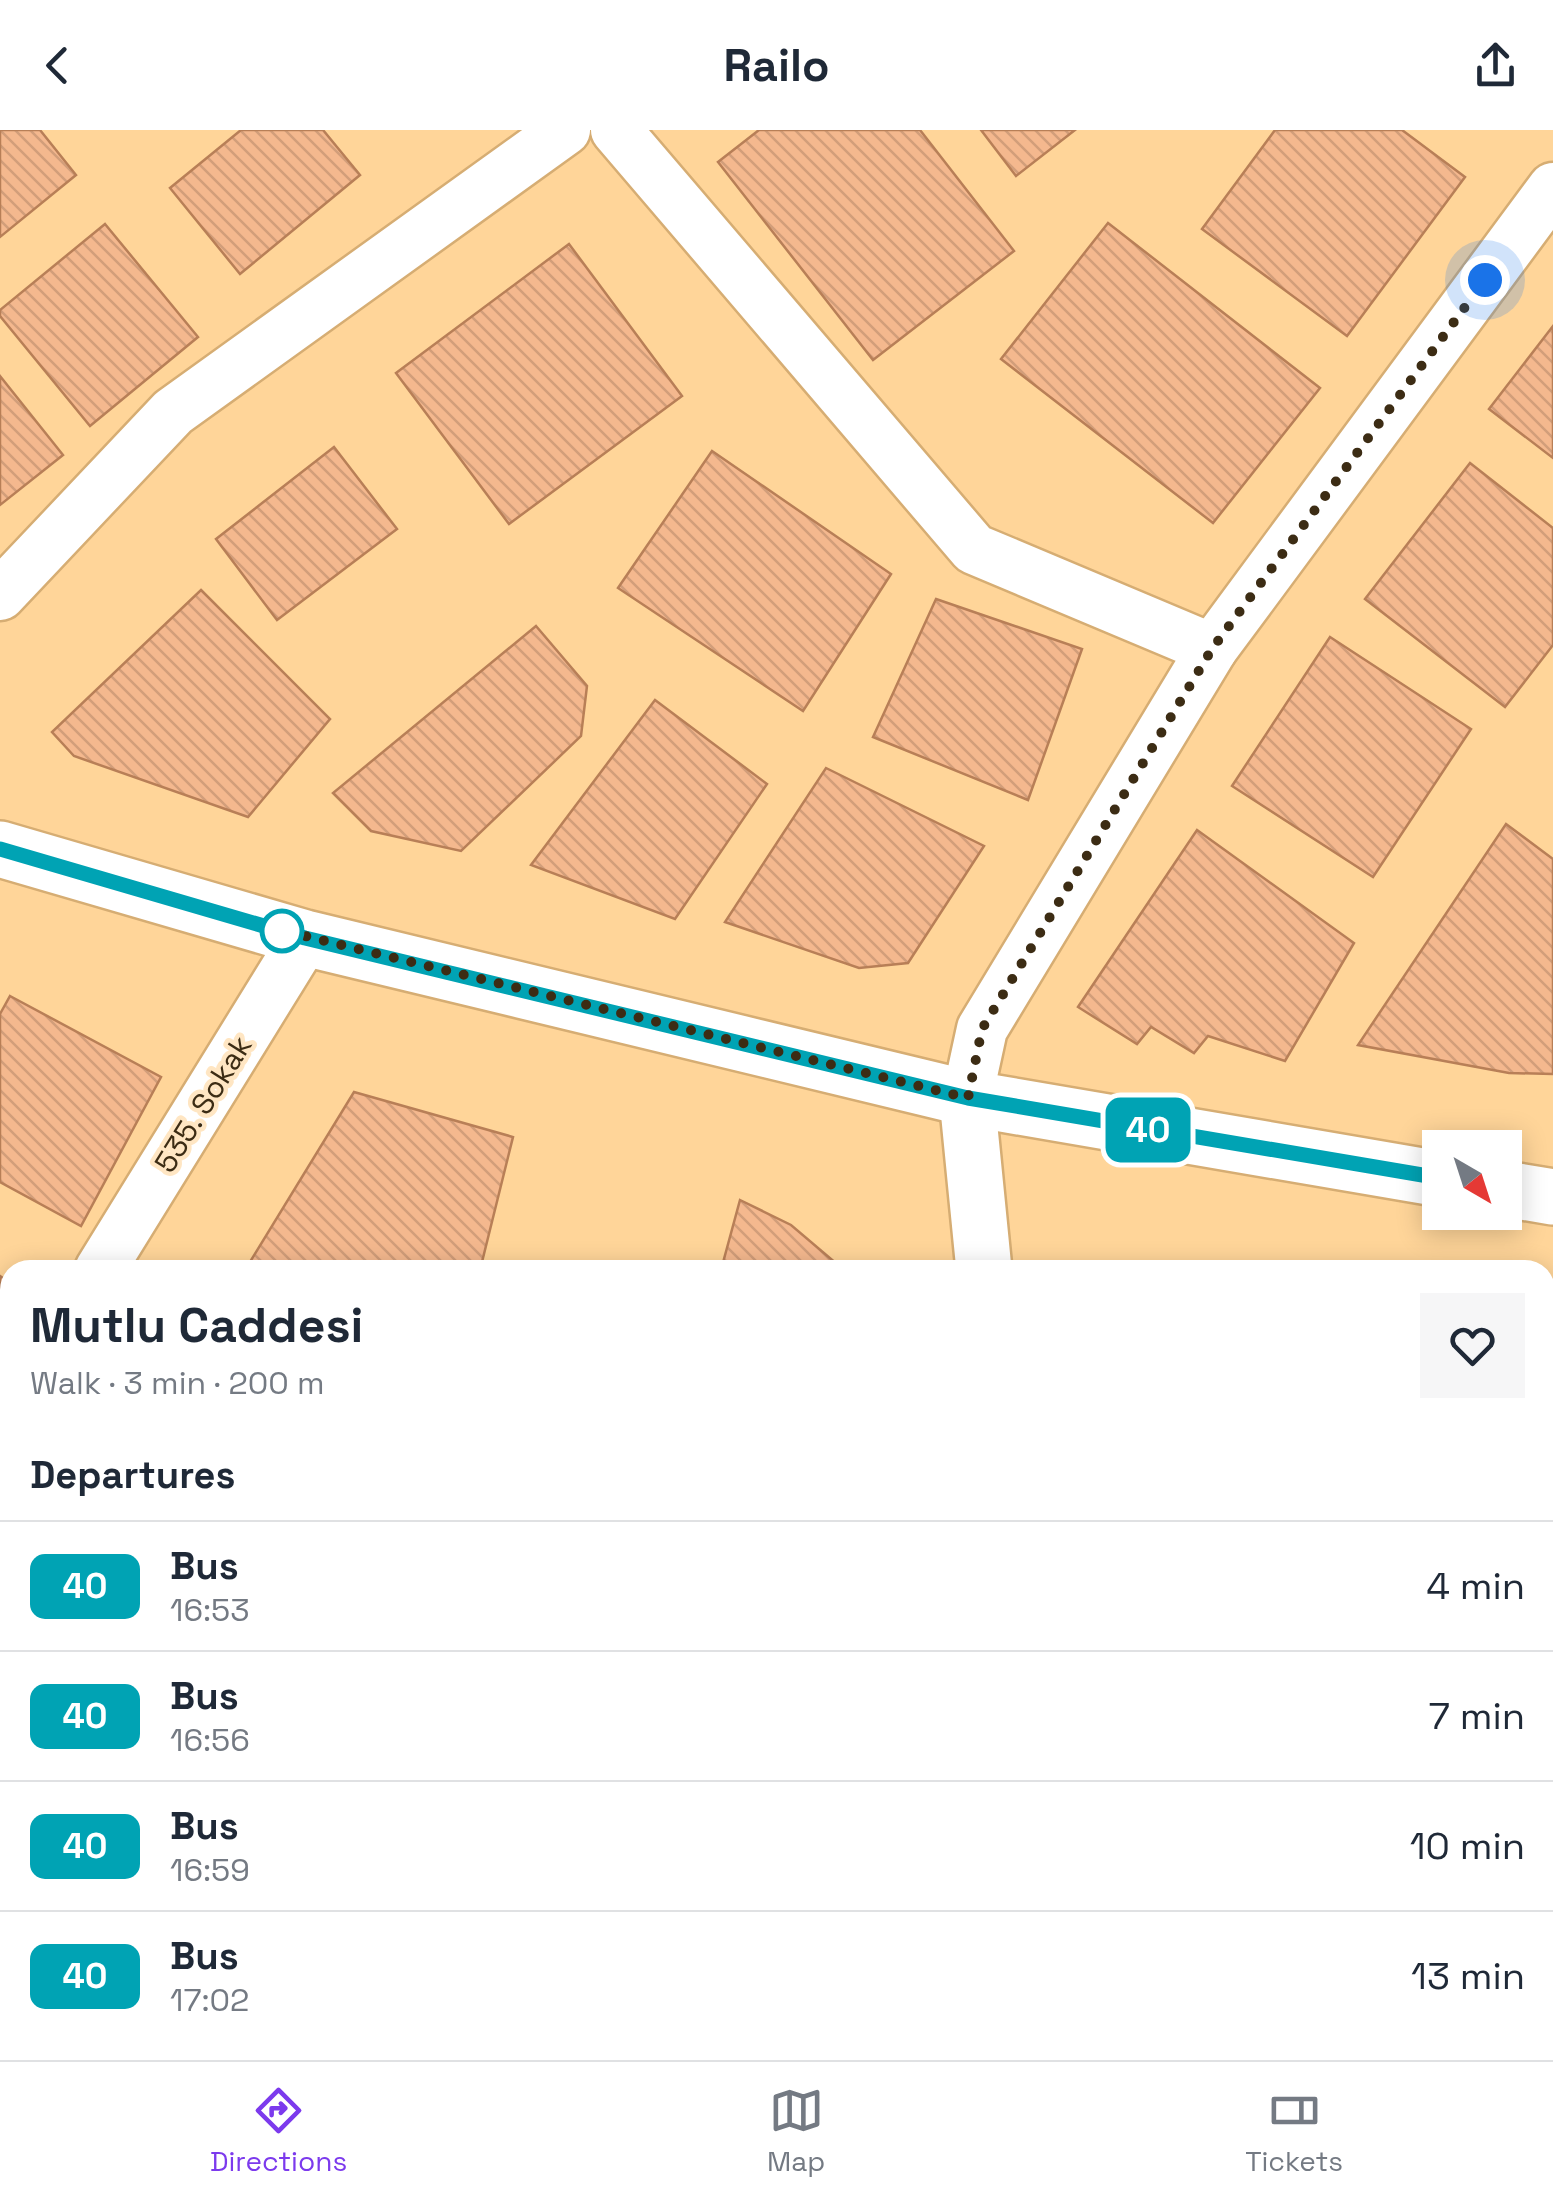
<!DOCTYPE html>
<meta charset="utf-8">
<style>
body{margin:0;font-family:"Space Grotesk",sans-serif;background:#f6f6f7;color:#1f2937;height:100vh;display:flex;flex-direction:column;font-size:38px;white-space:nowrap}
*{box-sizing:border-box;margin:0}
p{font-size:32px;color:#747a83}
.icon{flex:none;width:55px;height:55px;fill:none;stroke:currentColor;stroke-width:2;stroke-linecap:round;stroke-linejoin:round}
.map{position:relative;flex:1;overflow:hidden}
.side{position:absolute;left:0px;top:1130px;width:1555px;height:800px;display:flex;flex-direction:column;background:#fff;border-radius:30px 30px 0 0;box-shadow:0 5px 25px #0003}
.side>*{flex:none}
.badge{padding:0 20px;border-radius:15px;font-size:35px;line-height:65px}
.needle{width:65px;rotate:141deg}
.fabs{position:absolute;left:1422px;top:1000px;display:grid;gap:20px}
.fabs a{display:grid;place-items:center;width:100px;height:100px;border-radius:0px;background:#fff;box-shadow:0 5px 25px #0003;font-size:50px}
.you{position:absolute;width:50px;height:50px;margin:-25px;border:8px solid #fff;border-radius:50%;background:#1a73e8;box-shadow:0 0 0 15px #1a73e833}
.map>.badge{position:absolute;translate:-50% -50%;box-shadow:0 0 0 5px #fff}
h2{padding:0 30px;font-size:38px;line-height:90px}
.round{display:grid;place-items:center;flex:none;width:105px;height:105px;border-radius:0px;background:#f6f6f7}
.overview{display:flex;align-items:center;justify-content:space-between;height:170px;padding:0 30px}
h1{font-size:48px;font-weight:800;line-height:75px}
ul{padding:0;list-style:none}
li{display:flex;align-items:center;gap:30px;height:130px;padding:0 30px;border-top:2px solid #e0e1e3}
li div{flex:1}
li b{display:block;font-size:38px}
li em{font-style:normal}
li .badge{min-width:110px;font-weight:700;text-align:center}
header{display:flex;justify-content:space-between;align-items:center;height:130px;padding:0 30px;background:#fff;font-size:45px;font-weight:800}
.dock{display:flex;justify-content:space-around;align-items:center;height:140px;border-top:2px solid #e0e1e3;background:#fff;font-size:28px;color:#747a83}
.dock a{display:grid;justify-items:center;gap:5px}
.dock .selected{color:#7c3aed}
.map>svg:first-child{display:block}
.building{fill:url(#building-back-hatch);stroke:#b87f57;stroke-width:2.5}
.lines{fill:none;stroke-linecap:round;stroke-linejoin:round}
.street-casing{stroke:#d6ad73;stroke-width:55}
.secondary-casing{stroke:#d6ad73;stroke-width:60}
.street{stroke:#fff;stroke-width:50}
.secondary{stroke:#fff;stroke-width:55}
.line-casing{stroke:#fff;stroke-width:22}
.line{stroke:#00a3b4;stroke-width:15}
.walk{stroke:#3c2c14;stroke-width:10;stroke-dasharray:0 18}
.stop-dot{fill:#fff;stroke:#00a3b4;stroke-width:5}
.labels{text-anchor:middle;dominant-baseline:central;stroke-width:9;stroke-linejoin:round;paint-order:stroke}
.street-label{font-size:30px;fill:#3c2c14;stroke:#ffe6c3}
</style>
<header><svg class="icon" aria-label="back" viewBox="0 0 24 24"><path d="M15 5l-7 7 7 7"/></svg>Railo<svg class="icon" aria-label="share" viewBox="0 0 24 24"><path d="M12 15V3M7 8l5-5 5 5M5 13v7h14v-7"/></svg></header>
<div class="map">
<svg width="1553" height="1930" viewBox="0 0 1553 1930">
<defs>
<pattern id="building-back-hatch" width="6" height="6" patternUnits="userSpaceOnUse" patternTransform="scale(2.5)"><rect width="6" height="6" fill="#f4b88e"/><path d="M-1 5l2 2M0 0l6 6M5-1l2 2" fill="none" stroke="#d29e7a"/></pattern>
</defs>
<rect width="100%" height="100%" fill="#ffd599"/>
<g class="building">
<path d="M0,0H40L76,45L0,107Z"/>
<path d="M241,0H323L360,45L240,144L170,58Z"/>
<path d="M759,0H920L1014,121L873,230L718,32Z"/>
<path d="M981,0H1075L1016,46Z"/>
<path d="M1275,0H1402L1465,47L1347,206L1202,99Z"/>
<path d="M1108,93L1320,258L1213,393L1001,229Z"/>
<path d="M105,94L198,207L90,296L0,186V180Z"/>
<path d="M569,114L682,266L509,394L396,243Z"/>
<path d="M1553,196V328L1489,279Z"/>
<path d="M0,246L63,325L0,375Z"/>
<path d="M334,317L397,399L277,490L216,409Z"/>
<path d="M712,321L891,444L803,581L618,458Z"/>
<path d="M1470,333L1553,398V515L1505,577L1365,469Z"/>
<path d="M201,460L330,589L248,687L74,626L52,602Z"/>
<path d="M936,469L1082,519L1028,670L873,607Z"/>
<path d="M536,496L587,556L581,606L461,721L371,701L333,663Z"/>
<path d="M1330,507L1471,599L1373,747L1232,656Z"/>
<path d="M655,570L767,654L675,789L531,735Z"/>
<path d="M826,638L984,716L908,833L859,838L725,792Z"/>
<path d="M1506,694L1553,729V944L1509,943L1358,915Z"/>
<path d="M1197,700L1354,813L1285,931L1208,906L1194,923L1151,897L1137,914L1078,877Z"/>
<path d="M10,866L161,947L81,1096L0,1052V884Z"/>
<path d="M354,962L513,1007L480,1140H245Z"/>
<path d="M740,1070L791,1095L844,1140H721Z"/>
<path d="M0,1146L10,1153V1216L0,1232Z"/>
<path d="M1545,1222L1553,1223V1377L1545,1376Z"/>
<path d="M1553,1490V1776H1545V1491Z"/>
<path d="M10,1779V1917L0,1910V1793Z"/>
<path d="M14,1920H79L72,1930H28Z"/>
<path d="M175,1920H323L333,1928L167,1930Z"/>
<path d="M677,1920H778L788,1930H666Z"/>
<path d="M916,1920H1092L1098,1928L906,1930Z"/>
</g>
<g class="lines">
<defs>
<g id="street">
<path d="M616,0L974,419L1212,519"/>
<path d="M0,465L173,282L565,0"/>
<path d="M967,968L982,899L1212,519L1553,58"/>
<path d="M100,1140L305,808"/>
<path d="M0,1301L10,1285"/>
<path d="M0,1586L10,1596"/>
<path d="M1545,1878L1553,1876"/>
<path d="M419,1920L433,1930"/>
<path d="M512,1930L521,1920"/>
<path d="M1345,1930L1383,1920"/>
</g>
<g id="secondary">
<path d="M0,719L305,808L967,968L1440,1049"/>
<path d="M967,968L984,1140"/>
<path d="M1505,1059L1553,1067"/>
<path d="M1165,1920L1168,1930"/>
</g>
</defs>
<use href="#street" class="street-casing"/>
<use href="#secondary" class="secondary-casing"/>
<use href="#street" class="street"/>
<use href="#secondary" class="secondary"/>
</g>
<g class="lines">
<defs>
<path id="line" d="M0,719L305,808L968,968L1440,1048"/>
</defs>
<use href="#line" class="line-casing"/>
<use href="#line" class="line"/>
<path class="walk" d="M282,801L268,797L968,968L982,899L1212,519L1485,150"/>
</g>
<circle class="stop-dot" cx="282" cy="801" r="20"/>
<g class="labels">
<g class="street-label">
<text transform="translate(203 974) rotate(-58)">535. Sokak</text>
</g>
</g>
</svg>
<div class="fabs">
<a><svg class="needle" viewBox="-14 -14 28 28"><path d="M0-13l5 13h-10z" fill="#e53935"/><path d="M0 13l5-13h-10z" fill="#747a83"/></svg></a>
</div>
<div class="you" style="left:1485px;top:150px"></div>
<b class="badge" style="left:1148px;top:1000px;background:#00a3b4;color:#fff">40</b>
<section class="side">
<div class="overview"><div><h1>Mutlu Caddesi</h1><p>Walk · 3 min · 200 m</p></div><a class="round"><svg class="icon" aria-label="heart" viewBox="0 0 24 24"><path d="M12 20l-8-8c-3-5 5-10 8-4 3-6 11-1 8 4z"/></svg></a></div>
<h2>Departures</h2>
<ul>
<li><span class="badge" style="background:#00a3b4;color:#fff">40</span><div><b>Bus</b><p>16:53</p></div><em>4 min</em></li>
<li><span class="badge" style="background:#00a3b4;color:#fff">40</span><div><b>Bus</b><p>16:56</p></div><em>7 min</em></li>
<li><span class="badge" style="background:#00a3b4;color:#fff">40</span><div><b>Bus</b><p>16:59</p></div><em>10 min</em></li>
<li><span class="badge" style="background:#00a3b4;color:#fff">40</span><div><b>Bus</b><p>17:02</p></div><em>13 min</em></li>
</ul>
</section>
</div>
<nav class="dock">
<a class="selected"><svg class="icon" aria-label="directions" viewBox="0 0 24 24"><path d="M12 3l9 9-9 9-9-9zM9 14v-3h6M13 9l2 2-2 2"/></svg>Directions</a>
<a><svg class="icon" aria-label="map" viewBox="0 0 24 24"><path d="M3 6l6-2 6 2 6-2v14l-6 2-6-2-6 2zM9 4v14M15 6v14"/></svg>Map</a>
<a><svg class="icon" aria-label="tickets" viewBox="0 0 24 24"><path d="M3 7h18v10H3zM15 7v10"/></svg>Tickets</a>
</nav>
